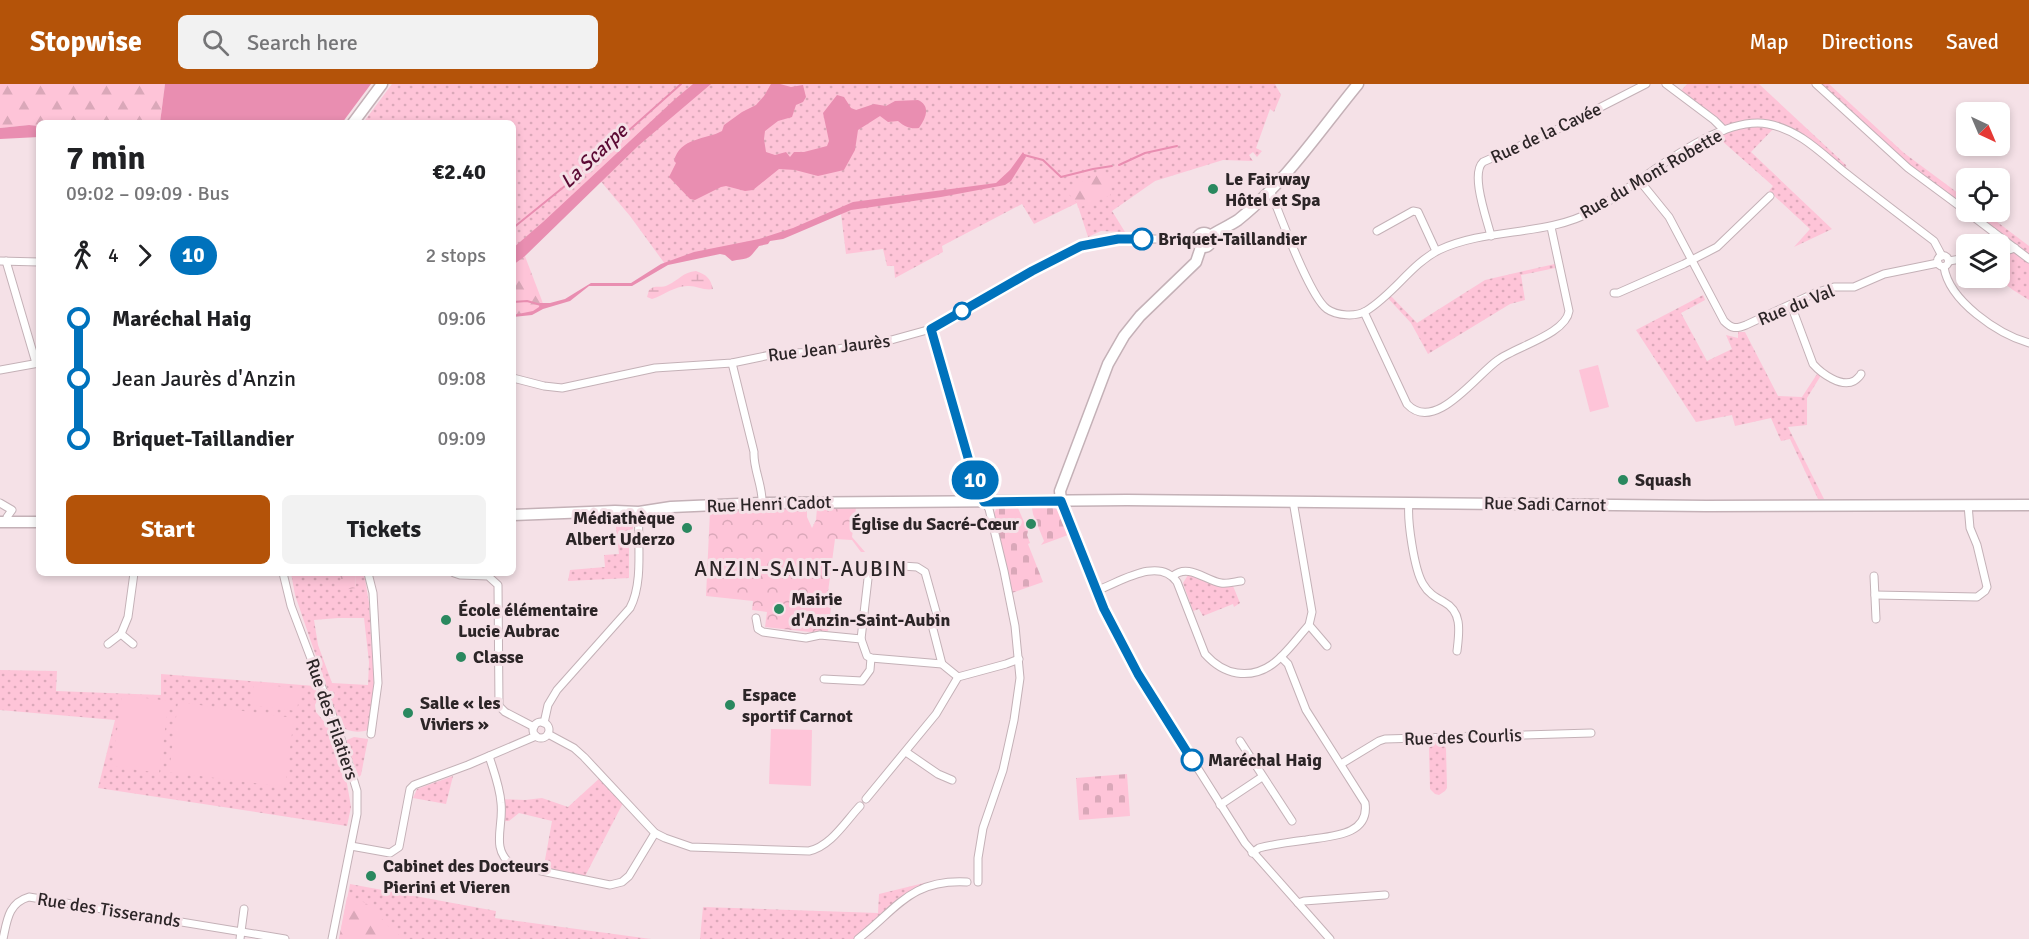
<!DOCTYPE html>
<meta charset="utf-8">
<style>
body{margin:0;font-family:Signika,sans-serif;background:#f2f2f2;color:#202124;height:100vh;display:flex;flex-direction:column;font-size:22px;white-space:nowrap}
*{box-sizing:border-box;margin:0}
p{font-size:20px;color:#757577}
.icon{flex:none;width:33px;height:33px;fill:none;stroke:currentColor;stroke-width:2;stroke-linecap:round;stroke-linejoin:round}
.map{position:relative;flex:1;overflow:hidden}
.side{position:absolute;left:36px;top:36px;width:480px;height:456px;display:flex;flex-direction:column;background:#fff;border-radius:9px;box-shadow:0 3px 9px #0003}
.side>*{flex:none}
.badge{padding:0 12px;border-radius:20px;font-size:21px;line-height:39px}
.needle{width:39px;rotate:136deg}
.buttons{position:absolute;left:1956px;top:18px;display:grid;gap:12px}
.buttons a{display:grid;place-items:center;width:54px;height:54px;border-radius:9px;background:#fff;box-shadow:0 3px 9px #0003;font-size:30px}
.map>.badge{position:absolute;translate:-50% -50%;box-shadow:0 0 0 3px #fff}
.legs{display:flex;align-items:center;gap:9px;height:66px;padding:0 30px;font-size:20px}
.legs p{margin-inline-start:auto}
.summary{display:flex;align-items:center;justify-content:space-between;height:102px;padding:0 30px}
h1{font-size:33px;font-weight:700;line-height:45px}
.action{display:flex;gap:12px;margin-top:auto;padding:12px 30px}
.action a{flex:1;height:69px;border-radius:9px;background:#b45309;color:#fff;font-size:24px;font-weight:700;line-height:69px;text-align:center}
.action a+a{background:#f2f2f2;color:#202124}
ul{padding:0 30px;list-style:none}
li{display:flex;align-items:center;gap:21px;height:60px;font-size:22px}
li i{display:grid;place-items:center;width:9px;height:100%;margin:0 8px;background:currentColor}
li i::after{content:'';width:15px;height:15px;margin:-8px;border:4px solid;border-radius:50%;background:#fff}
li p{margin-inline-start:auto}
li:first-child i{background:linear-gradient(#0000 50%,currentColor 0)}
li:last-child i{background:linear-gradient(currentColor 50%,#0000 0)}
header{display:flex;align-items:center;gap:36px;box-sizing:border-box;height:84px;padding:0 30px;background:#b45309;color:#fff}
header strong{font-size:28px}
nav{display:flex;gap:33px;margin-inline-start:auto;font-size:21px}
.search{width:420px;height:54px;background:#f2f2f2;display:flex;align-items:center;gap:15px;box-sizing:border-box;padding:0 21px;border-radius:9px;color:#757577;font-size:22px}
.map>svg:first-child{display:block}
.grass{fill:url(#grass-dots);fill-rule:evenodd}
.forest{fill:url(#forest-firs)}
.wetland{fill:url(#wetland-marsh)}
.cemetery{fill:url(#cemetery-stones)}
.park{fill:url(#park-crowns)}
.garden{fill:#fec4d8}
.water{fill:#e98eb1}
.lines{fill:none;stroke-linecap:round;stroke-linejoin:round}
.stream{stroke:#e98eb1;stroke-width:2}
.street-casing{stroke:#c4b1b7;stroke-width:9}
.secondary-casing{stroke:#c4b1b7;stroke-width:13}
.street{stroke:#fff;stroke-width:7}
.secondary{stroke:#fff;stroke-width:10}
.line-1-casing{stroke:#fff;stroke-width:14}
.line-1{stroke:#0072bc;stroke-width:9}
.poi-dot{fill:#2a885f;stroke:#f5e1e7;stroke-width:2}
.stop-1-dot{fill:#fff;stroke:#0072bc;stroke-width:3}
.labels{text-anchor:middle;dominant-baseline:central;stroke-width:6;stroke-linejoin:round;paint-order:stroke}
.street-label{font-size:18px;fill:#2c2527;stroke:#f5e1e7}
.poi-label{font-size:18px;font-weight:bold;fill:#2c2527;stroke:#f5e1e7;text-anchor:start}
.stop-label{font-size:18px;font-weight:bold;fill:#2c2527;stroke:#f5e1e7;text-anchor:start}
.water-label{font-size:20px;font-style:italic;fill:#5b0a34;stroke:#f5e1e7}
.quarter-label{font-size:21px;letter-spacing:1.5px;fill:#2c2527;stroke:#f5e1e7}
</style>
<header>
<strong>Stopwise</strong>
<div class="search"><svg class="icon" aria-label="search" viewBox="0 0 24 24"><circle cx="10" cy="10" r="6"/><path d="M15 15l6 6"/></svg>Search here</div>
<nav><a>Map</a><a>Directions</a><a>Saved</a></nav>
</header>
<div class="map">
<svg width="2029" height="855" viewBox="0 0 2029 855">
<defs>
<pattern id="grass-dots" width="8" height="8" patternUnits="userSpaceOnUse" patternTransform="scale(1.5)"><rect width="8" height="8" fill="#fec4d8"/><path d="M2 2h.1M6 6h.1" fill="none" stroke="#daa8b9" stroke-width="1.8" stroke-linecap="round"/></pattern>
<pattern id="forest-firs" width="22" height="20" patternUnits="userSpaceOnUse" patternTransform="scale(1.5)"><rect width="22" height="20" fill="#fec4d8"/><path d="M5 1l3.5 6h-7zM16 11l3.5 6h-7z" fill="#daa8b9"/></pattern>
<pattern id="wetland-marsh" width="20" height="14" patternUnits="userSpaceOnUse" patternTransform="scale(1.5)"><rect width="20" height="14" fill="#fec4d8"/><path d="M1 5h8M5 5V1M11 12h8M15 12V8" fill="none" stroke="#daa8b9"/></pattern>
<pattern id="cemetery-stones" width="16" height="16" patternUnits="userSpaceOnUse" patternTransform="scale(1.5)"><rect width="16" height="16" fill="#fec4d8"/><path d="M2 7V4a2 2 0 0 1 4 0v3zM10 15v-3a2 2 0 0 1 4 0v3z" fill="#daa8b9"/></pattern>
<pattern id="park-crowns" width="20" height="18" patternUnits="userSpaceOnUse" patternTransform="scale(1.5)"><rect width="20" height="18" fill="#fec4d8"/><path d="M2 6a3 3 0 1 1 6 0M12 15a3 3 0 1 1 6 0" fill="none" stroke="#daa8b9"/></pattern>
</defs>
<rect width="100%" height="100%" fill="#f5e1e7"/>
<g class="grass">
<path d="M392,0H1275L1281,11L1274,28L1270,25L1256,64L1262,67L1257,73L1253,68L1249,71L1253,77L1223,76L1155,97L1112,127L1125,148L1101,147L1088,153L1077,119L1034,140L1022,120L942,162L943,168L895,194L894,182H887L883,165L846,170L841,130L726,166L665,180L630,132L598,94L513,173V39H363Z"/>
<path d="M1687,0H1759L1846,81L1847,90L1815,65L1775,43L1751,68L1832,145L1794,163L1810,145L1769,107L1773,102L1721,56L1724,46L1679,9Z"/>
<path d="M1816,0H1829L1904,69L1966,115V127L1933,104Z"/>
<path d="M1967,128H1984L2029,162V216L2013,206L1997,194H2000V160H1996V154Z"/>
<path d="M1559,179L1560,183L1521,191L1525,216L1510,220L1428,270L1411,239L1385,211L1388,209L1417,239L1485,196Z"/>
<path d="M1703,211L1705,216L1681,229L1707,277L1732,265L1726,251L1738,254V248H1745L1778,312L1802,313L1819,287L1820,293L1807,314V341L1788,343L1824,415H1818L1790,355L1781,357L1771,334L1735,342L1732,331L1696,338L1636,246Z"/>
<path d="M620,434L633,441V445L629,446V494L568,497L570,486L605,483L604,471L619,470L615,435Z"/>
<path d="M291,489H345L340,490L356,504L355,489H364L369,519L374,600L368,646C359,649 348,648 340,642L295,511ZM338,534H364L369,578L368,601L332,599L318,561L314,536Z"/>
<path d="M1188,491L1233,502L1240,519L1234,523L1233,520L1203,532L1199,525L1193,527L1183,499Z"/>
<path d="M0,586L57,587L56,607L161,611V590L315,602L318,614L315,621L316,628L326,640L335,657L345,688L351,723L347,742L98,704L115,636L0,626Z"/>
<path d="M354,653L368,655L361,691L359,693L346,660L347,656Z"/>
<path d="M1437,656L1444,659L1446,665L1447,704L1445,707L1439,711L1435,710L1430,705L1429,664L1432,658Z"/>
<path d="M453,692L446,720L413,714L417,705Z"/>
<path d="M602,692L625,717L622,721L583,796L543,787L552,737L519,729L509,737H501V715L525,716L542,714L568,723Z"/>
<path d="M924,799L926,803L908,812L858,855H700L703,823L878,829L879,810Z"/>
<path d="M350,800L496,827L495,834L651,855H339Z"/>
</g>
<g class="forest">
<path d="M0,0H165L160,39H39V42L29,41L0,44Z"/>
<path d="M1101,89L1110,95L1111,111L1078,124L1077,119L1067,108L1072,102Z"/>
<path d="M523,167L544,222L531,229L513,232V173Z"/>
<path d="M347,813C378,816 380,843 406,855H339Z"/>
</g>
<path class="wetland" d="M696,187C707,191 710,194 713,205C705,207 697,202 689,202C676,201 664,211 652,215L647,213L649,206C655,200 661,205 668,201C679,196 683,188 696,187Z"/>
<g class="cemetery">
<path d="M997,424H1018L1028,447L1027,451L1030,459L1028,460L1043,498L1012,509L994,429Z"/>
<path d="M1032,424H1054L1059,426L1068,451L1041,461L1044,457L1033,430Z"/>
<path d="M1127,690L1130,732L1079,736L1076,694Z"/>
</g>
<g class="park">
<path d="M807,423V433L812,444L816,436L817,424H856L852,453L865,468H861L852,456L835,455L828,508L833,509L828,547L810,548L765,543L767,528L752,526L753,517L706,512L710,427Z"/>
<path d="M355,489L356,504L342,506L340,490Z"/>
</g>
<g class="garden">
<path d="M1598,281L1609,323L1590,328L1579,286Z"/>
<path d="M254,599L300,605L297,627L251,621Z"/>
<path d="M122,611L169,617L159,689L112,682Z"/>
<path d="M178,618L294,634L285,703L169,688Z"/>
<path d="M771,645L812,646L811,702L769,700Z"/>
</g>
<g class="water">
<path d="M165,0H371L342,39H160Z"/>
<path d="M693,0H711L638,62L525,172L513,181V164L543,138L674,16Z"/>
<path d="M771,0H780L791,3L803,1L806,13L803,18L796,21L792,33L778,37L765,47L764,55L766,68L775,71L786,68L790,73L794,68H804L827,62L829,57L823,29L837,11L844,13L851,24L856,26L874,20L886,22L895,17L918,16C931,22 926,34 919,44C910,45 905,43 898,37L888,38L880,32L858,46L855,66L844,86L818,92L795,86L779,85L753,106L745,107L726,102L721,103L695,116L690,115L669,93L676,79L674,77C680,53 706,56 722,47L724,41L742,28L756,21L764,12Z"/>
<path d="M29,41L39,42V53L0,55V44Z"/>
<path d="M1023,68L1026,73L1011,97L1005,101L941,113L851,126L783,155L770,157L768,160L759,162C747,177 751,173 732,177L725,171L720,170L668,181L632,202H589L570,217L543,225L532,231L513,233V231L533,227L539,223L540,219H550L565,215L591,199H631L661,180L694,168L759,155L793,144L853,118L996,99L1010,86Z"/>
</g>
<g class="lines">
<g class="stream">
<path d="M1023,73L1024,71L1043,76L1061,93L1093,85L1112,82"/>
<path d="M1119,81L1145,69L1177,62"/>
<path d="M513,144L581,89L681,0"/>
<path d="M513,218L527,217L541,221"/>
</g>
<defs>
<g id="street">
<path d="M1666,0L1714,36L1724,46"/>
<path d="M1816,0L1908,84L1966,127"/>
<path d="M1639,96L1669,133L1724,237C1732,245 1736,245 1746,241L1815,209L1834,203H1854L1884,190L1938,179"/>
<path d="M1267,109L1272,111C1281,134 1310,213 1327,225C1337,232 1356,233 1366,227C1394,210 1411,180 1439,166C1488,143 1545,153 1593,127C1637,102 1715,30 1768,40C1800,46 1822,70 1847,90C1876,113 1905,135 1934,157L1942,172"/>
<path d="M1967,128L2029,175"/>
<path d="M1377,147L1413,127L1418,128L1436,167"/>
<path d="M1993,148L1996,154V160"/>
<path d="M1491,152C1487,135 1470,90 1483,78L1556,46L1646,0"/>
<path d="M2000,169L2015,164"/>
<circle cx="1943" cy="177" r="5.5"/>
<path d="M0,177L39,178"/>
<path d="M6,177L36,279"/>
<path d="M1949,177L1966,174"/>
<path d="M1944,183C1949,217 1998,250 2029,259"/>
<path d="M1614,209H1618L1684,180L1717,163L1770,112"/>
<path d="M1791,221L1813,280C1821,289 1841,304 1854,297C1855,297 1861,291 1861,290"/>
<path d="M1364,228L1407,320C1435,350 1476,291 1498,276C1515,263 1566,250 1569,227L1551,143"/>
<path d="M931,245L977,405L989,425L1004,487L1015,542L1020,594L1014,636L1003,686L983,744L978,774V798"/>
<path d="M732,279L754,368C753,385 763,402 762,419"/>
<path d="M0,286L39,279"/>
<path d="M513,294L544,302L562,304L655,284L732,279L775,270L817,268L884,258L931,245L1049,177L1081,162L1118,155H1196"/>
<path d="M1061,417L1104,525L1138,590L1245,759L1330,855"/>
<path d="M1293,417L1312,528L1309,541L1327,562"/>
<path d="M0,419L12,426L7,433L8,438"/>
<path d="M1409,419C1407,436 1414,485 1423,500C1428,509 1435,513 1444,518C1463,528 1459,549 1457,567"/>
<path d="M283,489L291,522L340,651L357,707V730L332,855"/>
<path d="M368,489L373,509L378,599L371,650"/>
<path d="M454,489L460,491L488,492L498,501L499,622L505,628L534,643"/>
<path d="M1173,492C1188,479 1205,496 1221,499C1227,500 1234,498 1241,497"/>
<path d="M1874,492L1876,535"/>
<path d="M1098,506C1120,498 1159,472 1177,498L1205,570C1214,580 1224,587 1237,589C1272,594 1288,564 1309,541"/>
<path d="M1875,511L1977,513L1985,507L1987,503L1977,461L1970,444L1968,421"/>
<path d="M756,534L758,545L763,548L806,554L820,551L861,555L867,572L871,574L942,580L958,593"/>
<path d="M861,555L869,486L873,480L917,483L925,488L937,531L933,545L942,580"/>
<path d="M108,560L121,550"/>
<path d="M133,560L121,550L128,533L134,489"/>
<path d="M824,595L862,597L870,586L871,574"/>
<circle cx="541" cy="646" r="8"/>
<path d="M544,639L548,621L557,606L630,524C644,498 637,457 639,428"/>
<path d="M548,650L574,664L584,673L655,749L665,754L691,763L809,767C831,762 845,738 860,722"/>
<path d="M1240,657L1292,737"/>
<path d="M906,668L938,690L952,696"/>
<path d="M489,672C494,688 500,703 501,719C504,742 490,765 512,781L610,801L622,798L629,792L655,749"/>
<path d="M1341,680L1379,657L1385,655L1591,649"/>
<path d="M866,715L936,630L958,593L1006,580L1019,575"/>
<path d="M1220,721L1262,693"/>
<path d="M351,762L390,769L399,763L410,705L414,701L468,681L536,652"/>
<path d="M1252,769L1259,764C1274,760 1290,758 1306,756C1330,752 1370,752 1365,719L1306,626L1288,580L1281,573"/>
<path d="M1298,819L1304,817L1385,811"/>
<path d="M3,855C7,837 8,819 29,813L285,855"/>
<path d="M240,855L244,825"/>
<path d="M858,855C897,825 910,795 967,798"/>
</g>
<g id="secondary">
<path d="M353,39L382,0"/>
<circle cx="1204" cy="156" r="7"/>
<path d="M1210,152C1219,146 1229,142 1238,136C1286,98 1320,46 1358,0"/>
<path d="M1061,417L1060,407L1108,280L1124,252L1140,232L1196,178L1201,163"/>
<path d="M513,431L615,427L639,428L671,423L762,419L1127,416L1706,422L2029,421"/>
<path d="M0,438H39"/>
</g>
</defs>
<use href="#street" class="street-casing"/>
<use href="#secondary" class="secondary-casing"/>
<use href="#street" class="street"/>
<use href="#secondary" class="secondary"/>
</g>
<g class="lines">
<defs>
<path id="line-1" d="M1142,155H1118L1081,162L1032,187L931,245L977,405L984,418L1061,417L1104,525L1138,590L1192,676"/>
</defs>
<use href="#line-1" class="line-1-casing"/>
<use href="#line-1" class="line-1"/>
</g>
<g class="poi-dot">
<circle cx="1213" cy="105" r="6"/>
<circle cx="1623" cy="396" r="6"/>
<circle cx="1031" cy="440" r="6"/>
<circle cx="687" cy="444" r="6"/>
<circle cx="779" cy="525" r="6"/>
<circle cx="446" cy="536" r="6"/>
<circle cx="461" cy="573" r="6"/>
<circle cx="730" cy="621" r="6"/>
<circle cx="408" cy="629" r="6"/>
<circle cx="371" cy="792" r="6"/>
</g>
<g class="stop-1-dot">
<circle cx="1142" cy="155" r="10"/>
<circle cx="962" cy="227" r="8"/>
<circle cx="1192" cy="676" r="10"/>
</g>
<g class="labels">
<g class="street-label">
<text transform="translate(1546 49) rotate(-25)">Rue de la Cavée</text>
<text transform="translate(1651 90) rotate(-30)">Rue du Mont Robette</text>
<text transform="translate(1796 221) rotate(-22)">Rue du Val</text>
<text transform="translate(829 264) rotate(-7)">Rue Jean Jaurès</text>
<text transform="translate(769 420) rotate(-2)">Rue Henri Cadot</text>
<text transform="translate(1545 420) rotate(1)">Rue Sadi Carnot</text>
<text transform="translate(332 635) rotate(71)">Rue des Filatiers</text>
<text transform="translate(1463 653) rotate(-2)">Rue des Courlis</text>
<text transform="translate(109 826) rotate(9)">Rue des Tisserands</text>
</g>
<g class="poi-label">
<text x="1225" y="95">Le Fairway<tspan x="1225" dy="21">Hôtel et Spa</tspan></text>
<text x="1635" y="396">Squash</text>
<text x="675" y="434" text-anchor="end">Médiathèque<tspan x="675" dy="21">Albert Uderzo</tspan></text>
<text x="1019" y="440" text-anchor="end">Église du Sacré-Cœur</text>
<text x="791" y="515">Mairie<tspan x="791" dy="21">d'Anzin-Saint-Aubin</tspan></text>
<text x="458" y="526">École élémentaire<tspan x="458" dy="21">Lucie Aubrac</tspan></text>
<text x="473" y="573">Classe</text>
<text x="742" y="611">Espace<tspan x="742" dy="21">sportif Carnot</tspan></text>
<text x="420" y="619">Salle « les<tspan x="420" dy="21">Viviers »</tspan></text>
<text x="383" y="782">Cabinet des Docteurs<tspan x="383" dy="21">Pierini et Vieren</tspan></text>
</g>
<g class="stop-label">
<text x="1158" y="155">Briquet-Taillandier</text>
<text x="1208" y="676">Maréchal Haig</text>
</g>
<g class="water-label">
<text transform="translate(594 72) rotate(-43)">La Scarpe</text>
</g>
<g class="quarter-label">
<text x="801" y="485">ANZIN-SAINT-AUBIN</text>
</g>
</g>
</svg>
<div class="buttons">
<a><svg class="needle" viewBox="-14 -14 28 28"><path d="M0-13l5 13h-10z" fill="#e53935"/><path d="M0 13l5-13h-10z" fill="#757577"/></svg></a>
<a><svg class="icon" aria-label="locate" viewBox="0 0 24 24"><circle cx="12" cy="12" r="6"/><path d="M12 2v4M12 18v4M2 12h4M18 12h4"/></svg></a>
<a><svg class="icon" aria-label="layers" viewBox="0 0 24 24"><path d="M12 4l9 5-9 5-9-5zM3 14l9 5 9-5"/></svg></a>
</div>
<b class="badge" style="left:975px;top:396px;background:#0072bc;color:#fff">10</b>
<section class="side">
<div class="summary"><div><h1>7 min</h1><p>09:02 – 09:09 · Bus</p></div><b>€2.40</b></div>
<div class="legs"><svg class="icon" aria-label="walk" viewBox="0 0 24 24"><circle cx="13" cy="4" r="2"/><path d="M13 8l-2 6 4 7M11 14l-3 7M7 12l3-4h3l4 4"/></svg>4<svg class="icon" aria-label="forward" viewBox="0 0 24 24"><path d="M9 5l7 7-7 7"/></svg><b class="badge" style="background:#0072bc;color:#fff">10</b><p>2 stops</p></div>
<ul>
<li><i style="color:#0072bc"></i><b>Maréchal Haig</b><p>09:06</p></li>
<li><i style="color:#0072bc"></i><span>Jean Jaurès d'Anzin</span><p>09:08</p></li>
<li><i style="color:#0072bc"></i><b>Briquet-Taillandier</b><p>09:09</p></li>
</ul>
<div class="action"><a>Start</a><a>Tickets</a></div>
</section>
</div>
